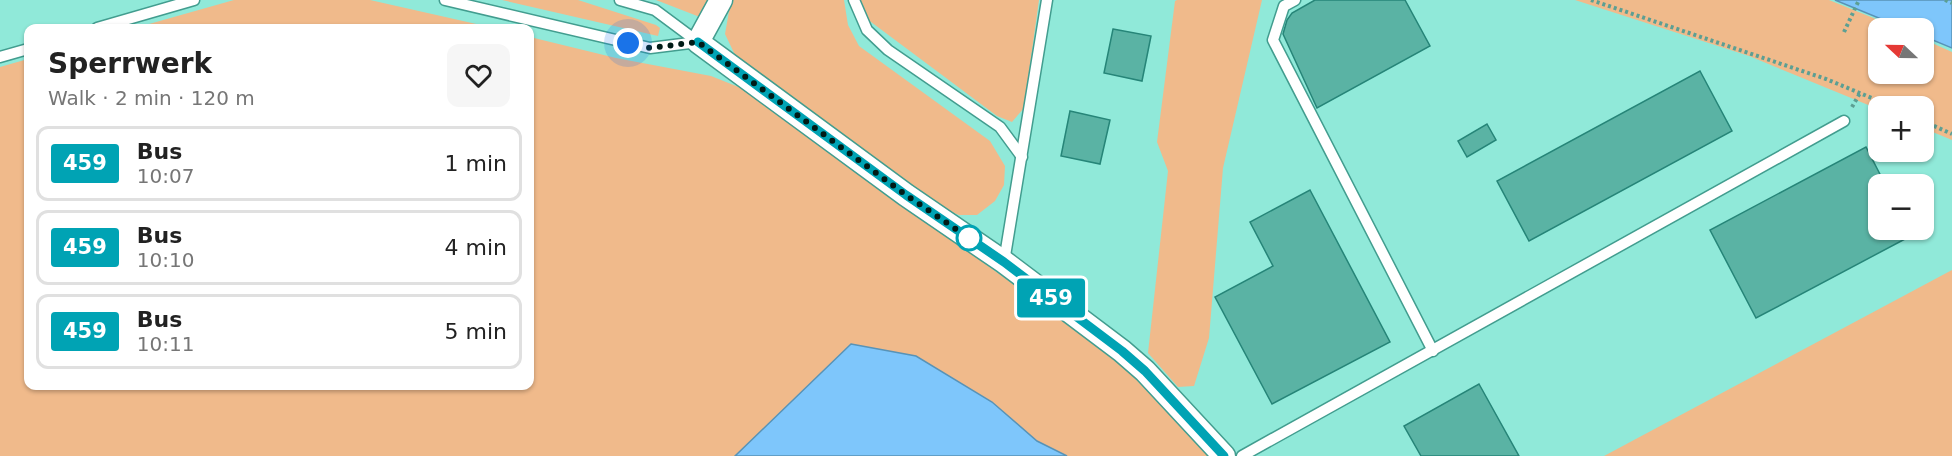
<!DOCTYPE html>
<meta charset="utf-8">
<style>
body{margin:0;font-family:"DejaVu Sans",sans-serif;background:#f6f6f6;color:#222;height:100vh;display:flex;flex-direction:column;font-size:22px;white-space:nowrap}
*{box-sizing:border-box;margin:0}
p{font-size:20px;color:#767676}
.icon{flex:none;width:33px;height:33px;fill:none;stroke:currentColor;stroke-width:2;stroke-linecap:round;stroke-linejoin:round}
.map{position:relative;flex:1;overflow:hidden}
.sheet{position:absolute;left:24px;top:24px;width:510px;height:366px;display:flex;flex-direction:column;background:#fff;border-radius:12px;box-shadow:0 2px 4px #0004}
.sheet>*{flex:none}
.badge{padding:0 12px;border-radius:4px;font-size:21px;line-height:39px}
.needle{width:39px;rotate:292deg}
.fabs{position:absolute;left:1868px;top:18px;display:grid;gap:12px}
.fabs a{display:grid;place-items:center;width:66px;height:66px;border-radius:12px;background:#fff;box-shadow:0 2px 4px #0004;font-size:30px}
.you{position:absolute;width:30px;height:30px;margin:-15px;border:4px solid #fff;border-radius:50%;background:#1a73e8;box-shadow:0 0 0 9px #1a73e833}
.map>.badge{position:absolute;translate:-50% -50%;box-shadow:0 0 0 3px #fff}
.round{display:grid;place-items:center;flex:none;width:63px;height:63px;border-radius:12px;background:#f6f6f6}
.head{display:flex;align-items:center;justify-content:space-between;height:102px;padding:0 24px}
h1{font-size:28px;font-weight:600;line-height:45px}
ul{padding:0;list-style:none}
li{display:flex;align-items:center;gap:18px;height:75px;margin:0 12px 9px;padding:0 12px;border:3px solid #e0e0e0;border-radius:12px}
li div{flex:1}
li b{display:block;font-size:22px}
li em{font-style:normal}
li .badge{min-width:66px;font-weight:700;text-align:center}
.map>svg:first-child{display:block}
.green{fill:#f0ba8b}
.water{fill:#7ec6fb;stroke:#5893b7;stroke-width:1.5}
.building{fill:#5ab3a4;stroke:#268578;stroke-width:1.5}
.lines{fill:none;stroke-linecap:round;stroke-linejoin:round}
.lane-casing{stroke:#429d8f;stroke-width:13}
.street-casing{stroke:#429d8f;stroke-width:25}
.path{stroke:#5c9f93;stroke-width:4;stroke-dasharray:3 3;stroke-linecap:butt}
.lane{stroke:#fff;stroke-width:10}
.street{stroke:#fff;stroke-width:22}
.line-casing{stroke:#fff;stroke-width:14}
.line{stroke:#00a3b4;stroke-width:9}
.walk{stroke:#001b17;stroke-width:6;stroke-dasharray:0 10.8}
.stop-dot{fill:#fff;stroke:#00a3b4;stroke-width:3}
</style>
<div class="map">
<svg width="1952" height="456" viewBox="0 0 1952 456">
<rect width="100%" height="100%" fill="#90e9d9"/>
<g class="green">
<path d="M234,0H370L494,28H135Z"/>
<path d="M502,0H578L656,25L660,28L658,36Z"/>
<path d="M656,0H714L705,19Z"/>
<path d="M731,0H844L848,25L859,46L990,141L1005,166L1004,185L995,201L977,215H959L933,205L736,57L725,34Z"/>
<path d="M860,0H1039L1024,108L1012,122L997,116L867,19Z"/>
<path d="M1177,0H1262L1223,168L1209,338L1194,386L1178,387L1148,353L1168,171L1157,142L1175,1Z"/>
<path d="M1575,0H1829L1898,28H1878V74H1923V39L1952,52V140L1923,128V106H1878V109L1749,56Z"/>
<path d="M530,37L616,58L711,76L741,88L1116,358L1208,456H1067L1037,441L992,402L851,344L735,456H0V67L28,59V386H530Z"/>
<path d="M1952,270V456H1604Z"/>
</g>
<g class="water">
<path d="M1835,0H1952V48L1923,36V28H1903Z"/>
<path d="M851,344L916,356L992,402L1037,441L1067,456H735Z"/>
</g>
<g class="building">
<path d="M1315,0H1405L1430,46L1317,108L1283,34L1287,20L1292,13Z"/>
<path d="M1113,29L1151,36L1142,81L1104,73Z"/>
<path d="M1700,71L1732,131L1529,241L1497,181Z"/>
<path d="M1070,111L1110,120L1100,164L1061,156Z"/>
<path d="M1487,124L1496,140L1467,157L1458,141Z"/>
<path d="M1866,147L1885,184H1878V230H1922L1756,318L1710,230Z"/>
<path d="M1310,190L1390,342L1272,404L1215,297L1273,266L1250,222Z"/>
<path d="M1479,384L1519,456H1421L1404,426Z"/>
</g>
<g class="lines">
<defs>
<g id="lane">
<path d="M445,0L650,48L698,42"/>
<path d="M620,0L655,10L698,42"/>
<path d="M854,0L867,30L888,50L1000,127L1022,157"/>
<path d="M1295,0L1284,6L1273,40L1433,351"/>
<path d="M97,28L194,0"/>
<path d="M0,57L28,49"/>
<path d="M1004,262L1047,0"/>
<path d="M1242,456L1844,121"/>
</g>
<path id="street" d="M721,0L698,42L906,195L1004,262L1122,351L1145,371L1224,456"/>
</defs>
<use href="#lane" class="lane-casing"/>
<use href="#street" class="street-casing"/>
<g class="path">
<path d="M1591,0L1826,79L1891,106"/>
<path d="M1945,0L1952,3"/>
<path d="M1844,32L1859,0"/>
<path d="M1852,107L1860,93"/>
<path d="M1923,121L1952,134"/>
</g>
<use href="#lane" class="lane"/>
<use href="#street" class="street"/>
</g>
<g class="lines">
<defs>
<path id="line" d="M698,42L906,195L1004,262L1122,351L1145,371L1224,456"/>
</defs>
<use href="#line" class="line-casing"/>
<use href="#line" class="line"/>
<path class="walk" d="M628,43L650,48L698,42L906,195L969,238"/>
</g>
<circle class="stop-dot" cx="969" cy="238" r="12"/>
</svg>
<div class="fabs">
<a><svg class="needle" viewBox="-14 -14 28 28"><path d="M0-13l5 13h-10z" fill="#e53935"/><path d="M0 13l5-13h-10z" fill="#767676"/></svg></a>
<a>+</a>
<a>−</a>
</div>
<div class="you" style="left:628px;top:43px"></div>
<b class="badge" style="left:1051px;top:298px;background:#00a3b4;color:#fff">459</b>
<section class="sheet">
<div class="head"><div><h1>Sperrwerk</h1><p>Walk · 2 min · 120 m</p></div><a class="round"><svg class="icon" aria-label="heart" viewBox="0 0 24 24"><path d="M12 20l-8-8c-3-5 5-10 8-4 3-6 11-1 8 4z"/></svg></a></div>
<ul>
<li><span class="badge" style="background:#00a3b4;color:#fff">459</span><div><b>Bus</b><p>10:07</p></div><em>1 min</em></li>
<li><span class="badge" style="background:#00a3b4;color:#fff">459</span><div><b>Bus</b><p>10:10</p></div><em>4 min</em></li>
<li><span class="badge" style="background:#00a3b4;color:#fff">459</span><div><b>Bus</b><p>10:11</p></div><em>5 min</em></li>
</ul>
</section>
</div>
